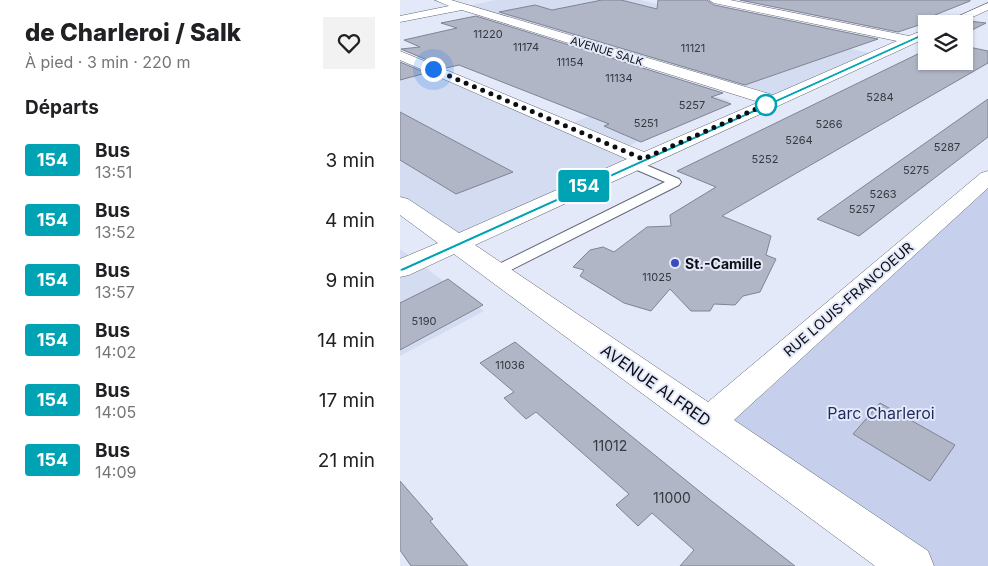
<!DOCTYPE html>
<html lang="fr">
<meta charset="utf-8">
<style>
body{margin:0;font-family:Inter,sans-serif;background:#f2f2f2;color:#202124;height:100vh;display:flex;flex-direction:column;font-size:19px;white-space:nowrap}
*{box-sizing:border-box;margin:0}
p{font-size:16px;color:#757577}
.icon{flex:none;width:28px;height:28px;fill:none;stroke:currentColor;stroke-width:2;stroke-linecap:round;stroke-linejoin:round}
.map{position:relative;flex:1;overflow:hidden}
.panel{display:flex;flex-direction:column;background:#fff;width:400px}
.panel>*{flex:none}
.badge{padding:0 10px;border-radius:4px;font-size:18px;line-height:32px}
.controls{position:absolute;left:518px;top:15px;display:grid;gap:10px}
.controls a{display:grid;place-items:center;width:55px;height:55px;border-radius:0px;background:#fff;box-shadow:0 1px 4px #0004;font-size:25px}
.you{position:absolute;width:25px;height:25px;margin:-12px;border:4px solid #fff;border-radius:50%;background:#1a73e8;box-shadow:0 0 0 8px #1a73e833}
.map>.badge{position:absolute;translate:-50% -50%;box-shadow:0 0 0 2px #fff}
h2{padding:0 25px;font-size:19px;line-height:45px}
.round{display:grid;place-items:center;flex:none;width:52px;height:52px;border-radius:0px;background:#f2f2f2}
.headline{display:flex;align-items:center;justify-content:space-between;height:85px;padding:0 25px}
h1{font-size:24px;font-weight:800;line-height:38px}
ul{padding:0;list-style:none}
li{display:flex;align-items:center;gap:15px;height:60px;padding:0 25px}
li div{flex:1}
li b{display:block;font-size:19px}
li em{font-style:normal}
li .badge{min-width:55px;font-weight:700;text-align:center}
main{display:flex;flex:1;min-height:0}
.map>svg:first-child{display:block}
.built{fill:#d4dcf2}
.green{fill:#c6d0ed}
.building{fill:#b1b6c6;stroke:#7f8493}
.lines{fill:none;stroke-linecap:round;stroke-linejoin:round}
.service-casing{stroke:#626775;stroke-width:2}
.minor-casing{stroke:#626775;stroke-width:1}
.service{fill:#fff;fill-rule:evenodd}
.minor{fill:#fff;fill-rule:evenodd}
.line{fill:#00a3b4;stroke:#fff}
.walk{stroke:#0c0e13;stroke-width:5;stroke-dasharray:0 9}
.stop-dot{fill:#fff;stroke:#00a3b4;stroke-width:2.5}
.poi-dot{fill:#394cbf;stroke:#e4e9fa;stroke-width:2}
.labels{text-anchor:middle;dominant-baseline:central;stroke-width:4;stroke-linejoin:round;paint-order:stroke}
.number-label{font-size:11px;fill:#353840}
.far-street-label{font-size:11px;fill:#0c0e13;stroke:#e4e9fa}
.poi-label{font-size:14px;font-weight:bold;fill:#0c0e13;stroke:#e4e9fa;text-anchor:start}
.street-label{font-size:14px;fill:#0c0e13;stroke:#e4e9fa}
.near-number-label{font-size:14px;fill:#353840}
.near-street-label{font-size:16px;fill:#0c0e13;stroke:#e4e9fa}
.near-park-label{font-size:16px;fill:#1e2a5d;stroke:#e4e9fa}
</style>
<main>
<section class="panel">
<div class="headline"><div><h1>de Charleroi / Salk</h1><p>À pied · 3 min · 220 m</p></div><a class="round"><svg class="icon" aria-label="heart" viewBox="0 0 24 24"><path d="M12 20l-8-8c-3-5 5-10 8-4 3-6 11-1 8 4z"/></svg></a></div>
<h2>Départs</h2>
<ul>
<li><span class="badge" style="background:#00a3b4;color:#fff">154</span><div><b>Bus</b><p>13:51</p></div><em>3 min</em></li>
<li><span class="badge" style="background:#00a3b4;color:#fff">154</span><div><b>Bus</b><p>13:52</p></div><em>4 min</em></li>
<li><span class="badge" style="background:#00a3b4;color:#fff">154</span><div><b>Bus</b><p>13:57</p></div><em>9 min</em></li>
<li><span class="badge" style="background:#00a3b4;color:#fff">154</span><div><b>Bus</b><p>14:02</p></div><em>14 min</em></li>
<li><span class="badge" style="background:#00a3b4;color:#fff">154</span><div><b>Bus</b><p>14:05</p></div><em>17 min</em></li>
<li><span class="badge" style="background:#00a3b4;color:#fff">154</span><div><b>Bus</b><p>14:09</p></div><em>21 min</em></li>
</ul>
</section>
<div class="map">
<svg width="588" height="566" viewBox="0 0 588 566">
<rect width="100%" height="100%" fill="#e4e9fa"/>
<g class="built">
<path d="M96,0H240L478,55L374,101L62,7Z"/>
<path d="M33,69L164,126L275,84L331,101L221,149L243,159L55,244L0,204V77Z"/>
<path d="M0,249L84,311L0,356Z"/>
</g>
<path class="green" d="M588,177V566H512L308,422Z"/>
<g class="building">
<path d="M202,0H221L257,9L258,0H307L314,5L478,39L345,85L99,12L135,5L152,10Z"/>
<path d="M340,0H570V1L535,15L551,18L539,24H535L534,20L498,32Z"/>
<path d="M76,16L323,93L311,97L331,104L241,142L204,126L209,124L59,65L46,68L1,49L20,47L4,40L57,28L41,23Z"/>
<path d="M569,21L586,23L564,34V24H562Z"/>
<path d="M564,46L588,51V63L322,216L371,236L366,255L376,259L360,292L343,296L335,305L314,304L310,311H291L270,289L251,311L224,303L180,276L184,270L173,267L190,250L203,247L214,252L247,227L271,226L270,215L316,187L277,171L526,50V61H564Z"/>
<path d="M0,62L26,73L0,80Z"/>
<path d="M588,99V137L459,236L417,219Z"/>
<path d="M0,112L113,172L56,194L0,160Z"/>
<path d="M48,279L83,305L0,350V303Z"/>
<path d="M115,342L309,499L395,566H280L294,550L252,513L238,526L216,505L229,494L136,412L126,419L104,398L114,392L80,363Z"/>
<path d="M480,403L555,445L530,481L453,434Z"/>
<path d="M0,481L33,519L30,521L68,566H11L0,550Z"/>
</g>
<g class="lines">
<defs>
<path id="service" d="M234,160L279,179L281,182L279,185L101,275H89L87,272L89,269L265,182L230,167L228,164Z"/>
<g id="minor">
<path d="M35,0H51L373,95L497,41L314,3L309,0H330L509,36L526,29V38L75,245L308,402L581,173L588,171V188L334,420L528,551L534,566H475L54,254L9,275L0,277V259L38,243L0,215V197L8,199L59,233L227,159L0,60V51L244,152L359,102L62,10L0,22V16L49,6Z"/>
<path d="M588,3V10L557,24H541Z"/>
</g>
</defs>
<use href="#service" class="service-casing"/>
<use href="#minor" class="minor-casing"/>
<use href="#service" class="service"/>
<use href="#minor" class="minor"/>
</g>
<path class="line" d="M526,32L528,34L3,271H0V269Z"/>
<g class="lines">
<path class="walk" d="M33,69L243,159L374,101L366,105"/>
</g>
<circle class="stop-dot" cx="366" cy="105" r="10"/>
<circle class="poi-dot" cx="275" cy="263" r="5"/>
<g class="labels">
<g class="number-label">
<text x="88" y="34">11220</text>
<text x="126" y="47">11174</text>
<text x="293" y="48">11121</text>
<text x="170" y="62">11154</text>
<text x="219" y="78">11134</text>
<text x="480" y="97">5284</text>
<text x="292" y="105">5257</text>
<text x="246" y="123">5251</text>
<text x="429" y="124">5266</text>
<text x="399" y="140">5264</text>
<text x="547" y="147">5287</text>
<text x="365" y="159">5252</text>
<text x="516" y="170">5275</text>
<text x="483" y="194">5263</text>
<text x="462" y="209">5257</text>
<text x="257" y="277">11025</text>
<text x="24" y="321">5190</text>
<text x="110" y="365">11036</text>
</g>
<g class="far-street-label">
<text transform="translate(207 51) rotate(17)">AVENUE SALK</text>
</g>
<g class="poi-label">
<text x="285" y="263">St.-Camille</text>
</g>
<g class="street-label">
<text transform="translate(448 299) rotate(-41)">RUE LOUIS-FRANCOEUR</text>
</g>
<g class="near-number-label">
<text x="210" y="445">11012</text>
<text x="272" y="497">11000</text>
</g>
<g class="near-street-label">
<text transform="translate(256 385) rotate(35)">AVENUE ALFRED</text>
</g>
<g class="near-park-label">
<text x="481" y="413">Parc Charleroi</text>
</g>
</g>
</svg>
<div class="controls">
<a><svg class="icon" aria-label="layers" viewBox="0 0 24 24"><path d="M12 4l9 5-9 5-9-5zM3 14l9 5 9-5"/></svg></a>
</div>
<div class="you" style="left:33px;top:69px"></div>
<b class="badge" style="left:184px;top:186px;background:#00a3b4;color:#fff">154</b>
</div>
</main>
